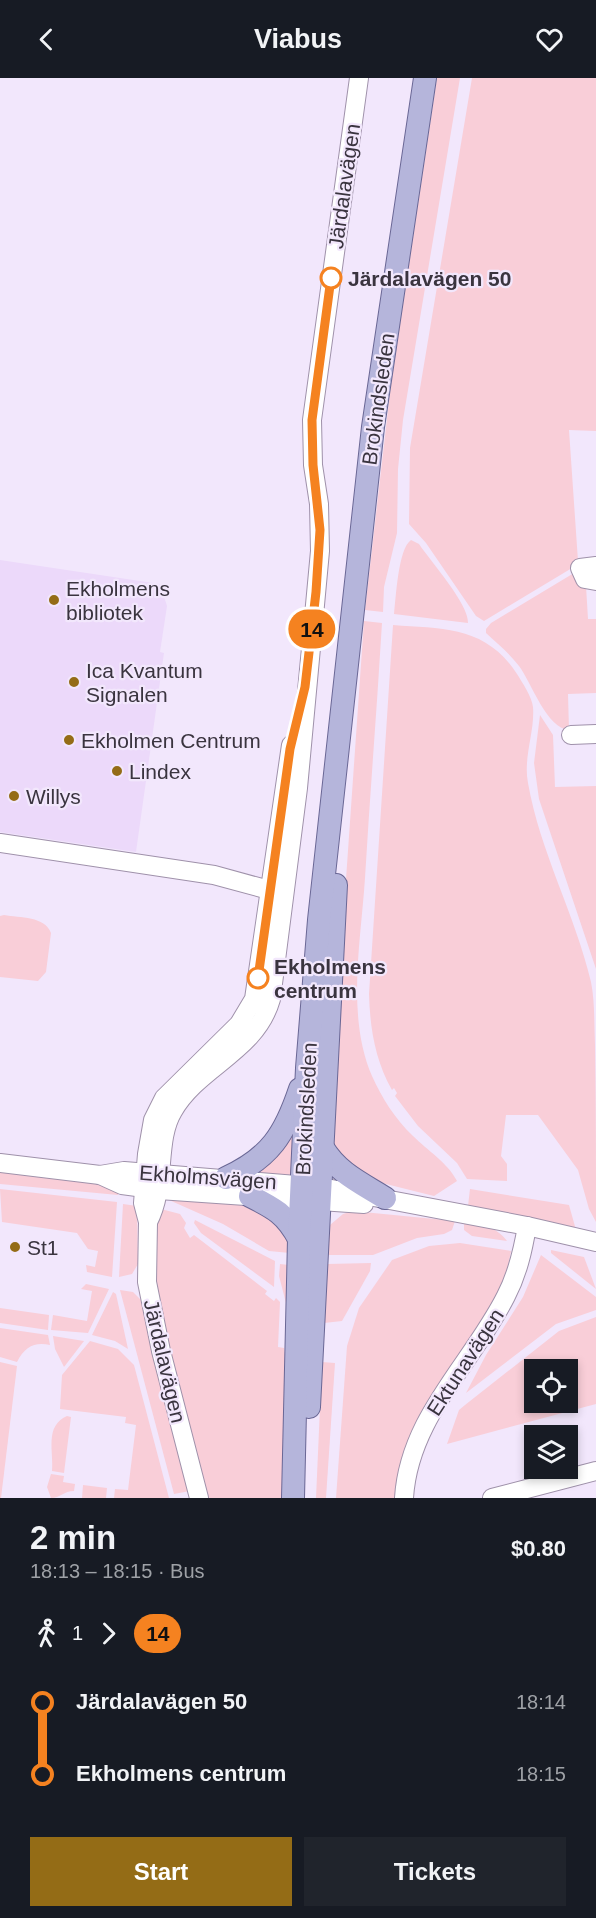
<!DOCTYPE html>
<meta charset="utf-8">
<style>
body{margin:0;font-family:Helvetica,sans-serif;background:#20242c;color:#f1f3f6;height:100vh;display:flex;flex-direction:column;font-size:22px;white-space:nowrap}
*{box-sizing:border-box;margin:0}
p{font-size:20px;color:#9ea1a6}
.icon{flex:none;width:33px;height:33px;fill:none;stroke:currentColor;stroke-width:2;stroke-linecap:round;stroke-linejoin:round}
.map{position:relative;height:1420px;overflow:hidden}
.drawer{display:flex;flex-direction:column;background:#171b24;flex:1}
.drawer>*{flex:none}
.badge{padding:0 12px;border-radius:20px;font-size:21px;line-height:39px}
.fabs{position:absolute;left:524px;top:1281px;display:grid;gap:12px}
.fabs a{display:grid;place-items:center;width:54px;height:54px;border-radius:0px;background:#171b24;box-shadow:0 3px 9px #0003;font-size:30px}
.map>.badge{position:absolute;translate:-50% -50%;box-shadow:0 0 0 3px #fff}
.legs{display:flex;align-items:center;gap:9px;height:66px;padding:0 30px;font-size:20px}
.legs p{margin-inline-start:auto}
.headline{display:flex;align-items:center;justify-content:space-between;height:102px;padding:0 30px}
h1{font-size:33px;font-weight:600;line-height:45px}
.primary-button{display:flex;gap:12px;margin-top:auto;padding:12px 30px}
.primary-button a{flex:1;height:69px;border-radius:0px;background:#946c16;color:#fff;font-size:24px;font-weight:600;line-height:69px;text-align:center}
.primary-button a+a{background:#20242c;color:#f1f3f6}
ul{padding:0 30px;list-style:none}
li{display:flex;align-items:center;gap:21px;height:72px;font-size:22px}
li i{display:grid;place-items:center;width:9px;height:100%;margin:0 8px;background:currentColor}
li i::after{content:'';width:15px;height:15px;margin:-8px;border:4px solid;border-radius:50%;background:#171b24}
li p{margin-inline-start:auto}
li:first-child i{background:linear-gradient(#0000 50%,currentColor 0)}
li:last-child i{background:linear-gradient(currentColor 50%,#0000 0)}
header{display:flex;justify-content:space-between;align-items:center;height:78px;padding:0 30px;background:#171b24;font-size:27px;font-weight:600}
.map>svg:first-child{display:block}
.built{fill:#ecd9fa}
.green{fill:#f9ced8;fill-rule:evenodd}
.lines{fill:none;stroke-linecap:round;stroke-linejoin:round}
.minor-casing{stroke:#9f91aa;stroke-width:20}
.major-casing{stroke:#6a6795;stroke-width:24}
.minor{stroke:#fff;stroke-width:18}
.major{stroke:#b5b5db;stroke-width:22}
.line-1-casing{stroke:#fff;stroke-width:14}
.line-1{stroke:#f58220;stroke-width:9}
.stop-1-dot{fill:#fff;stroke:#f58220;stroke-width:3}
.poi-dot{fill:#946c16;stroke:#f2e7fc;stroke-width:2}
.labels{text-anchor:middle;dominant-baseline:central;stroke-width:4.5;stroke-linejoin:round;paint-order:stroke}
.street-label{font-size:21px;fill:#3a343f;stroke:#f2e7fc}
.stop-label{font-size:21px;font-weight:bold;fill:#3a343f;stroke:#f2e7fc;text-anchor:start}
.poi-label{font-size:21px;fill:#3a343f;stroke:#f2e7fc;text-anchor:start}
</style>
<header><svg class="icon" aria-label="back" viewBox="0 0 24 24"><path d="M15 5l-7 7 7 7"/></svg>Viabus<svg class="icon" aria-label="heart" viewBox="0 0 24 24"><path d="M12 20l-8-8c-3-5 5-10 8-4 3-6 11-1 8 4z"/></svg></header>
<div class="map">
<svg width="596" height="1420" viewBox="0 0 596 1420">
<rect width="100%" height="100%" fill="#f2e7fc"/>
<path class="built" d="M0,482L160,506L167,528L160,574L164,575L136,774L0,754Z"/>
<g class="green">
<path d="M437,0H460L403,342L398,391L397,455L384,509L383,534L365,532L391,306Z"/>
<path d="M472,0H596V353L569,352L578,483L572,490L484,543L476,538L426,465L409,446L410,370Z"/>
<path d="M411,462L419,466C431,484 469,526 468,545L394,536C396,520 398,471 411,462Z"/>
<path d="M574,495L586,508L588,541H596V615L568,616L569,652C547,651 531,604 519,588C510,576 498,566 486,555V551L491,545Z"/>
<path d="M364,543L382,545C377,630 370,715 365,800C361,863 346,938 372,998C382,1020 395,1041 413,1058C427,1072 448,1085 457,1103L434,1118L378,1104L356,1095L334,1067L341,873Z"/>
<path d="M393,547C444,551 486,548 517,596C522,604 532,619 533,629C535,654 523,679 528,705C540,774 575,836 591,904C595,924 594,946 595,967C596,1026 596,1085 596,1144L589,1131L578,1092L538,1037H506L501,1078L507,1086V1103L467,1101L457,1085L418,1048L395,1018L397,1015L394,1010L392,1012C375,982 370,950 369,916Z"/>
<path d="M540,637L553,657L555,709L596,708V891L539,721L534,685Z"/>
<path d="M4,837C20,840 45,838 51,855L46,894L38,903L0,899V838Z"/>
<path d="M299,1042L296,1098L250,1096Z"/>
<path d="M0,1093L86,1102L118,1112V1117L0,1106Z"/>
<path d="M0,1111L117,1124L112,1199L87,1194L86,1187L95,1189L98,1173L88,1171L77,1155L2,1144Z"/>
<path d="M470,1111L569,1127L576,1152L468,1128Z"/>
<path d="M178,1119L211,1121L258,1131L289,1154L290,1175L269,1173L223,1146L169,1122Z"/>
<path d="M123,1126L137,1128L138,1186L132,1196L119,1199Z"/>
<path d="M161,1131L180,1136L186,1145L184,1150L190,1160L194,1157L267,1213L265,1216L274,1223L276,1220L280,1224L278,1269L284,1270L286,1282L282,1420H208L154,1210V1148Z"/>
<path d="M353,1133L455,1143L452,1152L444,1156L417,1160L373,1177H327L330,1147L343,1136Z"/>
<path d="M195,1142L275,1183L274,1209L201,1155L194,1145Z"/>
<path d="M464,1145C482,1147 496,1148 507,1163L472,1158L464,1152Z"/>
<path d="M460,1165L511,1173L506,1198L398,1420H336L347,1268L359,1230L392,1182L429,1168Z"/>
<path d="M551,1172L584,1179L596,1211L551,1175Z"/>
<path d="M541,1177L596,1219V1232L556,1246L466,1315L486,1277L523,1219Z"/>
<path d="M371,1185L370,1193L342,1243L324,1245L327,1186Z"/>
<path d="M280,1186L289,1187L286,1225L279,1198Z"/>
<path d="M86,1206L109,1211L88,1255L51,1252L53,1237L87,1243L92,1213L81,1211Z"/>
<path d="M120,1212L133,1214L142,1223L190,1413L174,1416Z"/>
<path d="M113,1214L116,1216L128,1271L115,1263L92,1257Z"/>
<path d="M0,1230L49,1237L48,1252L0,1245Z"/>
<path d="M596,1239V1326L447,1366L459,1332L465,1327L559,1253ZM534,1292H567V1324H534Z"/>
<path d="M0,1250L48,1257L50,1267C35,1264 25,1268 17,1284L0,1279Z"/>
<path d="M53,1258L84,1263L64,1289L55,1271Z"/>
<path d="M90,1263L118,1271L134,1287L169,1420H114L115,1411L128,1412L136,1347L125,1345L126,1339L60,1331L62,1297Z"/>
<path d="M0,1284L17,1288L1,1420H0Z"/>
<path d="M322,1284L335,1285L326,1420H316Z"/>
<path d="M67,1338L71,1339L64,1395L52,1393C54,1374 44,1348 67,1338Z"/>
<path d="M51,1396L64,1398L63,1404L75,1406L74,1413C64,1413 60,1420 51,1420L47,1409Z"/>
<path d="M83,1407L107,1410L106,1420H82Z"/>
</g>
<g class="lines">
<defs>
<g id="minor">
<path d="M596,488L580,490L585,501L596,503"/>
<path d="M571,657L596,656"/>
<path d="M0,765L214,797L280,815"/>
<path d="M0,1085L100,1097L122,1107L159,1112L364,1126"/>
<path d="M100,1097L124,1093L321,1109L527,1148L596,1164"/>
<path d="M148,1144C167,1108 155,1063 173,1033C199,988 256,974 271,921L298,710L320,473L319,426L313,387L312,342L359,0"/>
<path d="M199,1420L161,1273L147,1204L148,1144L143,1125L147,1076L153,1042L164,1020L239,946L254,921L291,667"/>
<path d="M404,1420C409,1339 472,1286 506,1218C518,1195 523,1172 527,1148"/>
<path d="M492,1420L596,1393"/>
</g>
<g id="major">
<path d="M323,1070C338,1095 361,1105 385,1120"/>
<path d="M226,1100C270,1080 285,1056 300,1011"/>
<path d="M250,1118C274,1130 286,1136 299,1161"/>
<path d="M309,1329L336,807"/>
<path d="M293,1420L299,1161L307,990L319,842L373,349L425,0"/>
</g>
</defs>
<use href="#minor" class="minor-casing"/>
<use href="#major" class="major-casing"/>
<use href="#minor" class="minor"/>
<use href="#major" class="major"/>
</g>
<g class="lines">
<defs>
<path id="line-1" d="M258,900L290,671L305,609L316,514L320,452L313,387L312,342L331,200"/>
</defs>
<use href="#line-1" class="line-1-casing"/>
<use href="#line-1" class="line-1"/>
</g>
<g class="stop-1-dot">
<circle cx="331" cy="200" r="10"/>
<circle cx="258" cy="900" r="10"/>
</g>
<g class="poi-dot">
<circle cx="54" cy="522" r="6"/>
<circle cx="74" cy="604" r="6"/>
<circle cx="69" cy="662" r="6"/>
<circle cx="117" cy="693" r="6"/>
<circle cx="14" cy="718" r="6"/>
<circle cx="15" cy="1169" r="6"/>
</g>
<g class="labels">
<g class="street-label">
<text transform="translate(344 108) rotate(-82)">Järdalavägen</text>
<text transform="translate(378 321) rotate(-82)">Brokindsleden</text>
<text transform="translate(306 1031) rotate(-87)">Brokindsleden</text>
<text transform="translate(208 1099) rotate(4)">Ekholmsvägen</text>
<text transform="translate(165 1283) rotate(77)">Järdalavägen</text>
<text transform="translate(465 1284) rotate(-57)">Ektunavägen</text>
</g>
<g class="stop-label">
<text x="348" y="200">Järdalavägen 50</text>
<text x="274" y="888">Ekholmens<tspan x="274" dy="24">centrum</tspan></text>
</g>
<g class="poi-label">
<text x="66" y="510">Ekholmens<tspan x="66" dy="24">bibliotek</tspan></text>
<text x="86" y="592">Ica Kvantum<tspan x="86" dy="24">Signalen</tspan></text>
<text x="81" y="662">Ekholmen Centrum</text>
<text x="129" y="693">Lindex</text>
<text x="26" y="718">Willys</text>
<text x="27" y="1169">St1</text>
</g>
</g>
</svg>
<div class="fabs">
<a><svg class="icon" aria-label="locate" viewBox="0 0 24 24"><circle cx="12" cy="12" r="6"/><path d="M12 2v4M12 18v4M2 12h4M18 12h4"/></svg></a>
<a><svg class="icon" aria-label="layers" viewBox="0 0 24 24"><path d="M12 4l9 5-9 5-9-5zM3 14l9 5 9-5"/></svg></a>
</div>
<b class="badge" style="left:312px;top:551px;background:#f58220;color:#111">14</b>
</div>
<section class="drawer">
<div class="headline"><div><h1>2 min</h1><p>18:13 – 18:15 · Bus</p></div><b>$0.80</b></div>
<div class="legs"><svg class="icon" aria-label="walk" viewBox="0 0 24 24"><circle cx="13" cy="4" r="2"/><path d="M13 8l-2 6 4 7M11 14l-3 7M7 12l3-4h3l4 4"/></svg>1<svg class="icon" aria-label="forward" viewBox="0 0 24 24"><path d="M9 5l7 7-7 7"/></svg><b class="badge" style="background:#f58220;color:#111">14</b></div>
<ul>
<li><i style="color:#f58220"></i><b>Järdalavägen 50</b><p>18:14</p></li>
<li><i style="color:#f58220"></i><b>Ekholmens centrum</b><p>18:15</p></li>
</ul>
<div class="primary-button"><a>Start</a><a>Tickets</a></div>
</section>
